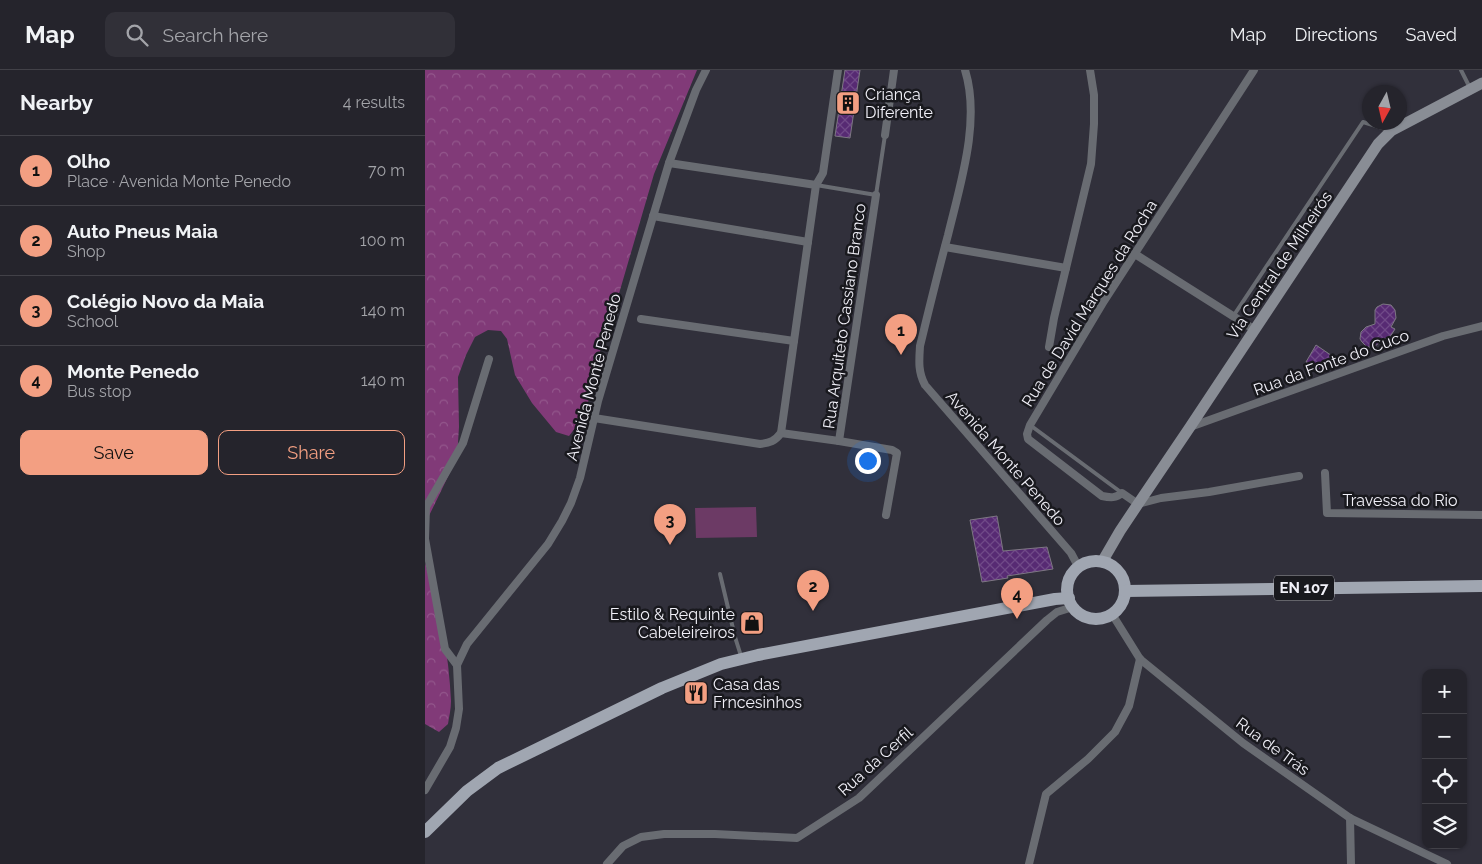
<!DOCTYPE html>
<meta charset="utf-8">
<style>
:root{--surface:#25242c;--page:#313038;--text:#f1f3f6;--muted:#a3a4a9;--line:#424148;--accent:#f39f82}
body{margin:0;font-family:Raleway,sans-serif;background:var(--page);color:var(--text)}
.controls{position:absolute;right:15px;bottom:15px;display:grid;overflow:hidden;border-radius:10px;box-shadow:0 1px 4px #0004}
.controls button{width:45px;height:45px;display:grid;place-items:center;padding:0;border:0;border-bottom:1px solid var(--line);background:var(--surface);color:var(--text);font:25px sans-serif}
.compass{position:absolute;left:937px;top:15px;width:45px;height:45px;border-radius:50%;background:var(--surface);box-shadow:0 1px 4px #0004;rotate:188deg}
.you{position:absolute;left:442px;top:390px;width:18px;height:18px;margin:-12px;border:4px solid #fff;border-radius:50%;background:#1a73e8;box-shadow:0 0 0 8px #1a73e833}
.badge{display:grid;place-items:center;width:32px;height:32px;border-radius:50%;background:var(--accent);color:#111;font-size:16px;font-weight:700}
.pin{position:absolute;translate:-50% -41px;filter:drop-shadow(0 1px 2px #0008)}
.pin::after{content:'';position:absolute;top:26px;width:18px;height:15px;background:inherit;clip-path:polygon(0 0,100% 0,50% 100%)}
.list{margin:0;padding:0;list-style:none}
h2{display:flex;justify-content:space-between;align-items:center;height:65px;margin:0;padding:0 20px;font-size:21px}
h2 small{font-size:16px;font-weight:400;color:var(--muted)}
.list li{display:grid;grid-template-columns:32px 1fr auto;gap:15px;align-items:center;box-sizing:border-box;height:70px;padding:0 20px;border-top:1px solid var(--line)}
.list b{display:block;font-size:19px;white-space:nowrap}
.list p{margin:0;font-size:16px;white-space:nowrap;color:var(--muted)}
.list em{font-size:16px;font-style:normal;color:var(--muted)}
.actions{display:flex;gap:10px;padding:15px 20px}
.actions a{flex:1;padding:11px 0;border:1px solid var(--accent);border-radius:10px;text-align:center;font-size:18px;color:var(--accent)}
.actions .main{background:var(--accent);color:#111}
.icon{flex:none;width:28px;height:28px;fill:none;stroke:currentColor;stroke-width:2;stroke-linecap:round;stroke-linejoin:round}
.map{position:relative;flex:none;width:1057px;height:794px;overflow:hidden}
header{display:flex;align-items:center;gap:30px;box-sizing:border-box;height:70px;padding:0 25px;background:var(--surface);border-bottom:1px solid var(--line)}
header strong{font-size:24px}
nav{display:flex;gap:28px;margin-inline-start:auto;font-size:18px}
.search{width:350px;height:45px;background:var(--page);display:flex;align-items:center;gap:12px;box-sizing:border-box;padding:0 18px;border-radius:10px;color:var(--muted);font-size:19px}
main{display:flex}
aside{flex:1;background:var(--surface)}
.map>svg:first-child{display:block}
.forest{fill:url(#forest-crowns)}
.park{fill:#6c3a65}
.building{fill:url(#building-cross-hatch);stroke:#7d7783}
.lines{fill:none;stroke-linecap:round;stroke-linejoin:round}
.lane{stroke:#696c72;stroke-width:4}
.street{stroke:#696c72;stroke-width:8}
.secondary{stroke:#898d95;stroke-width:11}
.primary{stroke:#a0a6b1;stroke-width:12}
.labels{text-anchor:middle;stroke-width:5;stroke-linejoin:round;paint-order:stroke}
.shield{fill:#19191e;stroke:#b0b0b7;stroke-width:1}
.shield-label{font-size:15px;font-weight:bold;fill:#f1f0f8}
.poi-label{font-size:16px;fill:#f1f0f8;stroke:#19191e;text-anchor:start}
.street-label{font-size:16px;fill:#f1f0f8;stroke:#19191e}
</style>
<header>
<strong>Map</strong>
<div class="search"><svg class="icon" aria-label="search" viewBox="0 0 24 24"><circle cx="10" cy="10" r="6"/><path d="M15 15l6 6"/></svg>Search here</div>
<nav><a>Map</a><a>Directions</a><a>Saved</a></nav>
</header>
<main>
<aside>
<h2>Nearby<small>4 results</small></h2>
<ul class="list">
<li><span class="badge">1</span><div><b>Olho</b><p>Place · Avenida Monte Penedo</p></div><em>70 m</em></li>
<li><span class="badge">2</span><div><b>Auto Pneus Maia</b><p>Shop</p></div><em>100 m</em></li>
<li><span class="badge">3</span><div><b>Colégio Novo da Maia</b><p>School</p></div><em>140 m</em></li>
<li><span class="badge">4</span><div><b>Monte Penedo</b><p>Bus stop</p></div><em>140 m</em></li>
</ul>
<div class="actions"><a class="main">Save</a><a>Share</a></div>
</aside>
<div class="map">
<svg width="1057" height="794" viewBox="0 0 1057 794">
<defs>
<pattern id="forest-crowns" width="20" height="18" patternUnits="userSpaceOnUse" patternTransform="scale(1.25)"><rect width="20" height="18" fill="#813a78"/><path d="M2 6a3 3 0 1 1 6 0M12 15a3 3 0 1 1 6 0" fill="none" stroke="#93578c"/></pattern>
<pattern id="building-cross-hatch" width="8" height="8" patternUnits="userSpaceOnUse" patternTransform="scale(1.25)"><rect width="8" height="8" fill="#572a73"/><path d="M0 0l8 8M0 8l8-8" fill="none" stroke="#704988"/></pattern>
</defs>
<rect width="100%" height="100%" fill="#31303b"/>
<g class="forest">
<polygon points="0,0 272,0 229,104 193,227 182,252 160,345 144,366 131,362 107,333 90,305 82,269 76,261 63,260 50,267 41,285 33,307 34,357 32,388 0,454"/>
<path d="M0,493C15,536 24,585 26,631C26,639 24,647 23,654L14,662L0,654Z"/>
</g>
<polygon class="park" points="331,437 332,467 271,468 270,438"/>
<g class="building">
<polygon points="420,0 435,0 425,68 410,66"/>
<polygon points="958,234 966,235 970,240 971,248 966,257 970,259 963,270 960,268 949,277 942,277 937,272 935,269 936,262 941,257 950,254 950,240 952,237"/>
<polygon points="891,275 919,294 896,302 881,292"/>
<polygon points="572,446 578,481 622,477 628,499 582,506 583,508 557,512 545,450"/>
</g>
<g class="lines">
<g class="lane">
<polyline points="1036,0 1045,18"/>
<polyline points="391,115 451,125 460,65"/>
<polyline points="809,245 938,52 964,60"/>
<polyline points="605,355 697,423"/>
<polyline points="295,504 310,567 316,586"/>
</g>
<g class="street">
<path d="M540,0C556,51 535,115 523,165C513,202 504,239 495,276C494,291 493,302 500,315L646,483L654,498"/>
<path d="M829,0L679,231L605,355L602,364L603,369L677,426C686,428 691,428 697,423L713,434L736,428L784,422L874,406"/>
<polyline points="460,65 469,0"/>
<polyline points="391,115 398,103 413,0"/>
<polyline points="228,146 383,172"/>
<polyline points="520,177 641,198"/>
<polyline points="710,184 830,260"/>
<polyline points="216,249 369,271"/>
<polyline points="624,277 629,248 666,94 669,54 669,25 665,0"/>
<path d="M169,348L335,374C345,373 350,371 356,363L391,115L244,93"/>
<polyline points="765,357 1018,266 1057,256"/>
<polyline points="356,363 414,371 467,380 472,383 461,445"/>
<polyline points="414,371 451,125"/>
<polyline points="900,403 902,443 1057,445"/>
<polyline points="687,544 715,589 818,673 925,748 1022,794"/>
<polyline points="32,595 42,574 123,474 137,451 146,433 155,408 173,331 244,93 271,20 281,0"/>
<polyline points="0,720 25,677 31,658 34,639 32,595 20,579 0,469 1,437 38,373 64,289"/>
<polyline points="925,748 926,794"/>
<polyline points="182,794 198,776 216,767 239,764 290,764 372,768 434,728 622,550 632,542 648,537"/>
<polyline points="604,794 621,724 663,689 690,662 704,636 715,589"/>
</g>
<polyline class="secondary" points="677,492 695,461 713,434 765,357 953,74 966,61 1057,13"/>
<g class="primary">
<circle cx="671" cy="520" r="29"/>
<polyline points="700,521 1057,516"/>
<polyline points="0,762 42,721 73,698 237,618 296,594 333,585 630,529 644,528"/>
</g>
</g>
<defs>
<symbol id="building-square" viewBox="-11 -11 22 22"><rect x="-9" y="-9" width="18" height="18" rx="4" fill="#f39f82" stroke="#19191e"/><path d="M-4-6H4V6H1V3H-1V6H-4ZM-2.5-4.3h1.7v1.8h-1.7ZM.8-4.3h1.7v1.8H.8ZM-2.5-1h1.7V.8h-1.7ZM.8-1h1.7V.8H.8Z" fill="#111"/></symbol>
<symbol id="shop-square" viewBox="-11 -11 22 22"><rect x="-9" y="-9" width="18" height="18" rx="4" fill="#f39f82" stroke="#19191e"/><path d="M-5-2.5h2.3a2.7 3.5 0 0 1 5.4 0H5L5.5 6h-11ZM-1.5-2.5h3a1.5 2.3 0 0 0-3 0Z" fill="#111"/></symbol>
<symbol id="restaurant-square" viewBox="-11 -11 22 22"><rect x="-9" y="-9" width="18" height="18" rx="4" fill="#f39f82" stroke="#19191e"/><path d="M-5-6h1v4h1v-4h1v4h1v-4h1v5L-1.5 .5V6h-2V.5L-5-1ZM5-6V6H3V1.5H1.5Q1.5-4 5-6Z" fill="#111"/></symbol>
</defs>
<g fill-rule="evenodd">
<use href="#building-square" x="409" y="19" width="28" height="28"/>
<use href="#shop-square" x="313" y="539" width="28" height="28"/>
<use href="#restaurant-square" x="257" y="609" width="28" height="28"/>
</g>
<g class="labels">
<rect class="shield" x="849" y="505.5" width="60" height="25" rx="4"/>
<g class="shield-label">
<text x="879" y="523">EN 107</text>
</g>
<g class="poi-label">
<text x="440" y="30">Criança<tspan x="440" dy="18">Diferente</tspan></text>
<text x="310" y="550" text-anchor="end">Estilo &amp; Requinte<tspan x="310" dy="18">Cabeleireiros</tspan></text>
<text x="288" y="620">Casa das<tspan x="288" dy="18">Frncesinhos</tspan></text>
</g>
<g class="street-label">
<text transform="translate(854 195) rotate(-56)" y="6">Via Central de Milheirós</text>
<text transform="translate(664 233) rotate(-58)" y="6">Rua de David Marques da Rocha</text>
<text transform="translate(419 246) rotate(-82)" y="6">Rua Arquiteto Cassiano Branco</text>
<text transform="translate(906 292) rotate(-20)" y="6">Rua da Fonte do Cuco</text>
<text transform="translate(168 307) rotate(-75)" y="6">Avenida Monte Penedo</text>
<text transform="translate(581 388) rotate(49)" y="6">Avenida Monte Penedo</text>
<text x="975" y="436">Travessa do Rio</text>
<text transform="translate(848 676) rotate(36)" y="6">Rua de Trás</text>
<text transform="translate(450 691) rotate(-42)" y="6">Rua da Cerfil</text>
</g>
</g>
</svg>
<div class="controls">
<button>+</button>
<button>−</button>
<button><svg class="icon" aria-label="locate" viewBox="0 0 24 24"><circle cx="12" cy="12" r="6"/><path d="M12 2v4M12 18v4M2 12h4M18 12h4"/></svg></button>
<button><svg class="icon" aria-label="layers" viewBox="0 0 24 24"><path d="M12 4l9 5-9 5-9-5zM3 14l9 5 9-5"/></svg></button>
</div>
<svg class="compass" viewBox="-18 -18 36 36"><path d="M0-13l5 13h-10z" fill="#e53935"/><path d="M0 13l5-13h-10z" fill="#a3a4a9"/></svg>
<div class="you"></div>
<div class="pin badge" style="left:476px;top:285px">1</div>
<div class="pin badge" style="left:388px;top:541px">2</div>
<div class="pin badge" style="left:245px;top:475px">3</div>
<div class="pin badge" style="left:592px;top:549px">4</div>
</div>
</main>
